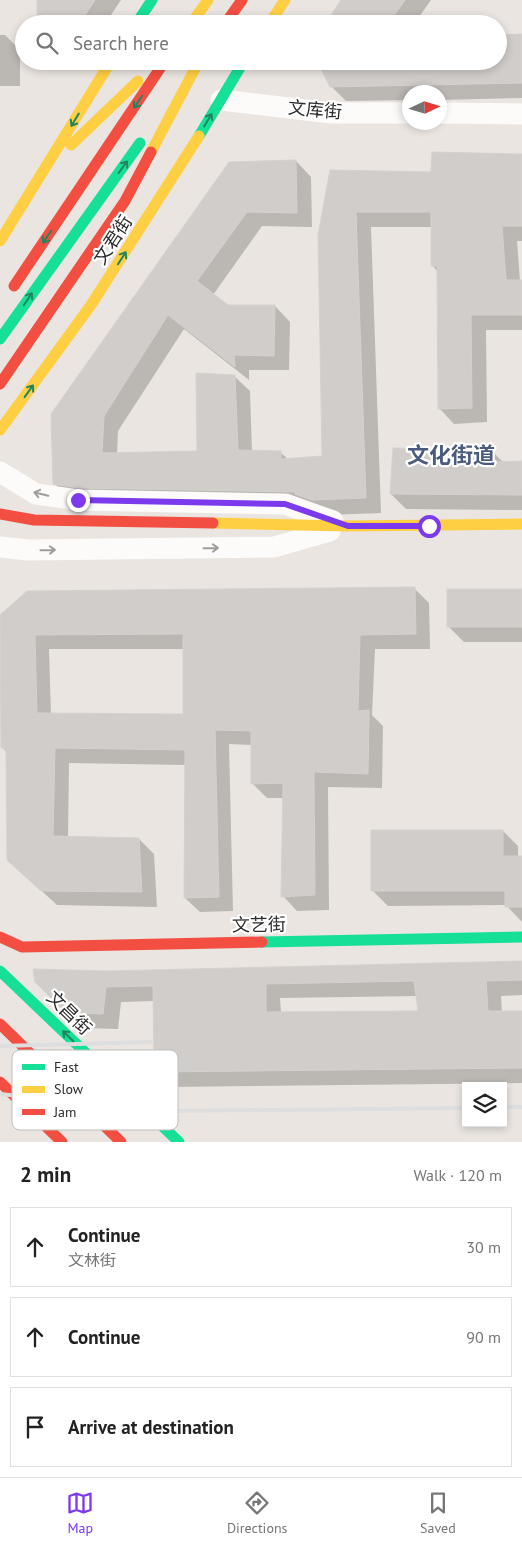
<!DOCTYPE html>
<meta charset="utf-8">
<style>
:root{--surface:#fff;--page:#f2f2f2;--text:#222;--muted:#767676;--line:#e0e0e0;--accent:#7c3aed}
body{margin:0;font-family:"PT Sans","Noto Sans SC",sans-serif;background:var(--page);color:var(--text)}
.controls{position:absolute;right:15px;bottom:15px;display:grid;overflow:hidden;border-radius:0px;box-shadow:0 2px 8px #0003}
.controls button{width:45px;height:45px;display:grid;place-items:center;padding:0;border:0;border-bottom:1px solid var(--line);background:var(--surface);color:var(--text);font:25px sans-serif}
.compass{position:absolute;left:402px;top:85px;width:45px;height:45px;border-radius:50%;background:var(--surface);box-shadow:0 2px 8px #0003;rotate:86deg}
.stop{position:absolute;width:15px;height:15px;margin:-11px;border:4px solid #7c3aed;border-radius:50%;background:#fff}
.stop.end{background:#7c3aed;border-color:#fff;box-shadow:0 1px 5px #0008}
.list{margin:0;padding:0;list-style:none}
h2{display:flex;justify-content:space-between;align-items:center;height:65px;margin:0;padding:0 20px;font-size:21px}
h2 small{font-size:16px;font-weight:400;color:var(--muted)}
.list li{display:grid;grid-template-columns:32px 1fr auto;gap:15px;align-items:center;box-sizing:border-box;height:80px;margin:0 10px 10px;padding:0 10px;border:1px solid var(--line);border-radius:0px}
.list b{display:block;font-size:19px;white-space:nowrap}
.list p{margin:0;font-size:16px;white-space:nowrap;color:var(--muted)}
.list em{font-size:16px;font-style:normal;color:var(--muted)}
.icon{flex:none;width:28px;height:28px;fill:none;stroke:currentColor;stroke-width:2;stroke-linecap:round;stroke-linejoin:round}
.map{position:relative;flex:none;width:522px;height:1142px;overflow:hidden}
.search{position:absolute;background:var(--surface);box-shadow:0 2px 8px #0003;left:15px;right:15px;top:15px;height:55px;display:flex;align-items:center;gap:12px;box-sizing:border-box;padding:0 18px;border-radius:28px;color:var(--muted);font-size:19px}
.sheet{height:335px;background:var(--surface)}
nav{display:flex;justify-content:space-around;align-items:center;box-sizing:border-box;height:70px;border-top:1px solid var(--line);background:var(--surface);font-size:14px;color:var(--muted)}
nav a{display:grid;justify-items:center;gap:2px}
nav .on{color:var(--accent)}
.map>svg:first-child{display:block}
.shadow{fill:#0003;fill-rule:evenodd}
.building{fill:#d1cdca;stroke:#d5d1cd;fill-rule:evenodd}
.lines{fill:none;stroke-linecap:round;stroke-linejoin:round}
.street{stroke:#fcfbfa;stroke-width:21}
.fast{stroke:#16e098;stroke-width:11}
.slow{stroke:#ffcf43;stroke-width:11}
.jam{stroke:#f24e42;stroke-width:11}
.rail{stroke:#dededf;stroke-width:4}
.oneway{stroke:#208662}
.oneway2{stroke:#9e9d9d}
.route{stroke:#7c3aed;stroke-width:6}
.labels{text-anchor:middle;stroke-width:4.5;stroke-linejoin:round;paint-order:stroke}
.street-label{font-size:18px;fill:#2b2b2b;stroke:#fff}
.district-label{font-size:22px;font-weight:bold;fill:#4a5b7e;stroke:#fff}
.key{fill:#fff;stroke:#bfbfbf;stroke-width:1}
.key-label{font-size:14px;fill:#2b2b2b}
</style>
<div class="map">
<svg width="522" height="1142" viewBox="0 0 522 1142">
<rect width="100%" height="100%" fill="#eae5e0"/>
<g class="shadow">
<polygon points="39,0 121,0 105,24 39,24"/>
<polygon points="343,0 431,0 414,24 326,24"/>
<polygon points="0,35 5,35 20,50 20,86 0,86"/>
<polygon points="522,35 522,98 440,100 440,92 410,92 410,100 346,101 331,86 498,61"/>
<polygon points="52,61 78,61 54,63"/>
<polygon points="522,156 522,241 517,241 520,281 522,281 522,330 486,330 487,422 454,424 439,408 438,272 432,265 432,227 371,227 381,513 328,515 70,499 54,483 230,163 296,161 311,177 312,227 262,226 213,295 228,306 275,306 290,322 289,370 249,370 249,380 184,329 118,431 117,454 198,452 234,376 250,391 252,452 280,452 289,460 323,458 331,171 433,173"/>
<polygon points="492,451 504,463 522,462 522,510 406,509 391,494"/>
<path d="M414,588L429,603L430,649H375L372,715L383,726L382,788L328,787L329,910L297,911L283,896L284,798H267L252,783V745L229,744L233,911L200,912L185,898L186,765L69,763L68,838L139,839L154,854L157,907L57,905L8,860L7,752L2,747L1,616ZM49,649H184L185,716L51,715Z"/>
<polygon points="522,590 522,642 464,642 448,626"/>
<polygon points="503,831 518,846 518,857 522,857 522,922 506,905 388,906 373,891"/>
<path d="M522,964V995L501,996L502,1013L522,1012V1083L170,1087L155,1071L154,1001L121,1002L118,1029L83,1028L52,998L107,972ZM418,996L420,1013H281L280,998Z"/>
</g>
<g class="building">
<polygon points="37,0 95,0 79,24 37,24"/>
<polygon points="341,0 405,0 388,24 325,24"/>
<polygon points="522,34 522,83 330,87 317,61 498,61 498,35"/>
<polygon points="432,152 522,154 522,226 502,226 506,280 522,280 522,315 471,315 472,408 438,409 437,266 431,266 431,212 356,212 366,498 312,500 295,494 295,492 79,488 53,484 51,414 229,162 296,160 297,213 247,212 197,281 228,305 275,305 274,356 234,355 235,367 168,315 104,416 102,453 197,451 196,373 235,375 238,450 281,451 281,459 322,456 318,235 330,170 431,172"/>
<polygon points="393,448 493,450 492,462 522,461 522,495 390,494"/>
<path d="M415,587L416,634L360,635L358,711L369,710L368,774L314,772L315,895L281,897L283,783L251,784V731L215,730L219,897L184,898L185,750L55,748L53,836L139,838L142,892L41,891L7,860L6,748H1L0,615L27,591ZM183,634V714L37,713L35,635Z"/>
<rect x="447" y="589" width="75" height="38"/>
<polygon points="371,830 503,830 503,856 522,856 522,907 505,907 505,891 371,891"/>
<path d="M522,961V980L486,981L488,1011H522V1068L154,1072L153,986L106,987L103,1014L66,1013L35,982L33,969L107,971ZM414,981L418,1011L266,1012V984Z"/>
</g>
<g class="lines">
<g class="street">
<polyline points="221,100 331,113 410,113"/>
<polyline points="440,113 522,114"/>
<polyline points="0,472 36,494 78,500 285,504 333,521"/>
<polyline points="0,547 28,550 274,547 330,531"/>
</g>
<g class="fast">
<polyline points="136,24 152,0"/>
<polyline points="199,136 244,61"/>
<polyline points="0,339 140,143"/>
<polyline points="262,942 522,937"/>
<polyline points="0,971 179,1142"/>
</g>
<g class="slow">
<polyline points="191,24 208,0"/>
<polyline points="269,24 285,0"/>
<polyline points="71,145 138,81"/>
<polyline points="151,152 199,61"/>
<polyline points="0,241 111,61"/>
<polyline points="0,430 91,305 199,136"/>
<polyline points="213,523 347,526 522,524"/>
</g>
<g class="jam">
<polyline points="225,24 242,0"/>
<polyline points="14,286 165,61"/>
<polyline points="0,384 125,201 151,152"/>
<polyline points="0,514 34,520 213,523"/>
<polyline points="0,937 22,947 262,942"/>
<polyline points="0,1024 121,1142"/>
<polyline points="0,1082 62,1142"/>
</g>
<g class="rail">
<polyline points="0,1046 152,1042"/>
<polyline points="0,1094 167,1111 466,1108"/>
<polyline points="503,1107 522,1107"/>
</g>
</g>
<defs><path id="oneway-shaft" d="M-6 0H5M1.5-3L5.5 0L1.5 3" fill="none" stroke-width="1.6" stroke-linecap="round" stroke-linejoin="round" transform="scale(1.25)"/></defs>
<g class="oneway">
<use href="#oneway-shaft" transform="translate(138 102) rotate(124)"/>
<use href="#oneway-shaft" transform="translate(75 120) rotate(121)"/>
<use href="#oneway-shaft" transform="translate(208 120) rotate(-59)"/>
<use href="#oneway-shaft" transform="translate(123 167) rotate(-54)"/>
<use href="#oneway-shaft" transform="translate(47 237) rotate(124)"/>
<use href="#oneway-shaft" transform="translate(122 258) rotate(-57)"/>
<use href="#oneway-shaft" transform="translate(28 299) rotate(-56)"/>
<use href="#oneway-shaft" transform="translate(29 391) rotate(-54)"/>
<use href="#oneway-shaft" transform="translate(68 1036) rotate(-136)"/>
</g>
<g class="oneway2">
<use href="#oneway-shaft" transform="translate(41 494) rotate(-166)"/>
<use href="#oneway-shaft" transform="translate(211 548) rotate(-1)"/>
<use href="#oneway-shaft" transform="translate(48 550) rotate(-1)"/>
</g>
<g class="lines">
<polyline class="route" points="78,500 285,504 348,526 429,526"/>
</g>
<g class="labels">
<g class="street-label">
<text transform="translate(315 110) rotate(5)" y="6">文库街</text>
<text transform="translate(113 240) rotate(-57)" y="6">文君街</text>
<text transform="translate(259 925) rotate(-1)" y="6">文艺街</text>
<text transform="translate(69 1013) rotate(44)" y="6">文昌街</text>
</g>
<g class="district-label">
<text x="451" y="463">文化街道</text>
</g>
</g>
<rect x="12" y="1050" width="166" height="80" rx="8" class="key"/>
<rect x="22" y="1064" width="23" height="6" fill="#16e098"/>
<rect x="22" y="1086" width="23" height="7" fill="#ffcf43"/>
<rect x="22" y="1109" width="23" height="6" fill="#f24e42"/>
<g class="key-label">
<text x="54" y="1072">Fast</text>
<text x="54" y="1094">Slow</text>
<text x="54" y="1117">Jam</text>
</g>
</svg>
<div class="controls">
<button><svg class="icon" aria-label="layers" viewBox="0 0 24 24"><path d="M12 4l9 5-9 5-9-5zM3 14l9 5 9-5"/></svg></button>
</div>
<svg class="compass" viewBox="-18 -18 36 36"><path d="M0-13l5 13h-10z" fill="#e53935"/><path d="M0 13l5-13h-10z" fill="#767676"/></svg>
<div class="stop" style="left:429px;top:526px"></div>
<div class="stop end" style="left:78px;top:500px"></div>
<div class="search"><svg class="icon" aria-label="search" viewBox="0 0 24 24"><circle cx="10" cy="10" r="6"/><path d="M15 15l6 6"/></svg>Search here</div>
</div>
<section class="sheet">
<h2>2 min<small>Walk · 120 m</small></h2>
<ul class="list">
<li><svg class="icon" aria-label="ahead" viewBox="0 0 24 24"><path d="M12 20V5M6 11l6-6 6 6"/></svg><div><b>Continue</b><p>文林街</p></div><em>30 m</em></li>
<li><svg class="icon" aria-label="ahead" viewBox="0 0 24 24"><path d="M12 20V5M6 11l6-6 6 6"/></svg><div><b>Continue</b></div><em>90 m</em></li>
<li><svg class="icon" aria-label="arrive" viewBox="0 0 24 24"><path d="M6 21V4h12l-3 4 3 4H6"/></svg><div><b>Arrive at destination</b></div></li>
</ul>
</section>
<nav>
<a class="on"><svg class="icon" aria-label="map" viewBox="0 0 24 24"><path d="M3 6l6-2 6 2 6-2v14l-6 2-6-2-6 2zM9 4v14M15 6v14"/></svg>Map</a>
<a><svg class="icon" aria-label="directions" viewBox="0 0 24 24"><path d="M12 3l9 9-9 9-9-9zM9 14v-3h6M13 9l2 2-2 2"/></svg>Directions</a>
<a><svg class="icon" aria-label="saved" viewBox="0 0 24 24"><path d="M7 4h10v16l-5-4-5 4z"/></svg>Saved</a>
</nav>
